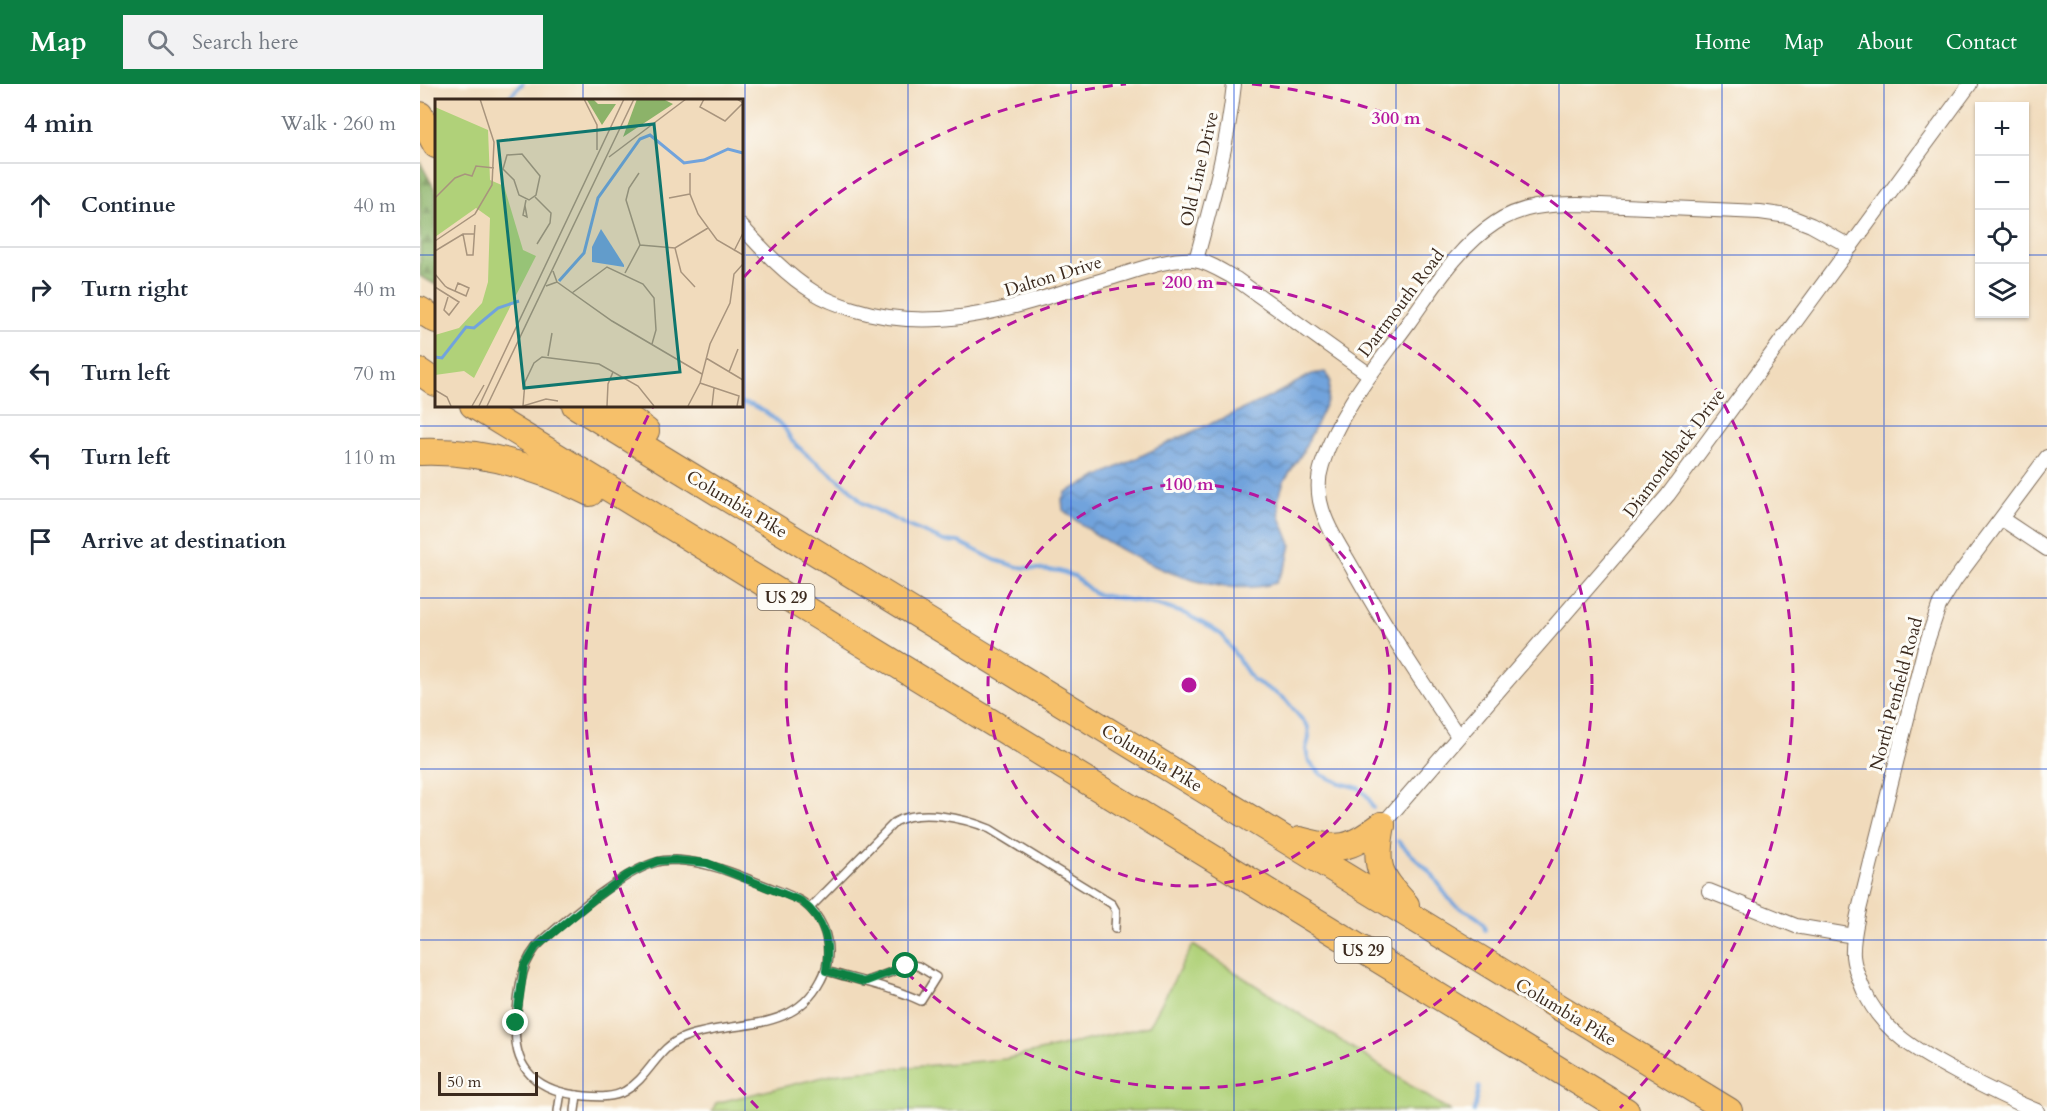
<!DOCTYPE html>
<meta charset="utf-8">
<style>
:root{--surface:#fff;--page:#f2f2f3;--text:#1f2937;--muted:#747a83;--line:#e0e1e3;--accent:#0b8043}
body{margin:0;font-family:Cardo,serif;background:var(--page);color:var(--text)}
.controls{position:absolute;right:18px;top:18px;display:grid;overflow:hidden;border-radius:0px;box-shadow:0 2px 4px #0004}
.controls button{width:54px;height:54px;display:grid;place-items:center;padding:0;border:0;border-bottom:2px solid var(--line);background:var(--surface);color:var(--text);font:30px sans-serif}
.scale{position:absolute;left:18px;bottom:15px;width:100px;box-sizing:border-box;padding-left:6px;border:3px solid #3b2a1e;border-top:0;font-size:16px;line-height:21px;white-space:nowrap;color:#3b2a1e;-webkit-text-stroke:4px #fdfcf7;paint-order:stroke}
.stop{position:absolute;width:18px;height:18px;margin:-14px;border:4px solid #0b8043;border-radius:50%;background:#fff}
.stop.end{background:#0b8043;border-color:#fff;box-shadow:0 2px 6px #0008}
.list{margin:0;padding:0;list-style:none}
h2{display:flex;justify-content:space-between;align-items:center;height:78px;margin:0;padding:0 24px;font-size:26px}
h2 small{font-size:20px;font-weight:400;color:var(--muted)}
.list li{display:grid;grid-template-columns:39px 1fr auto;gap:18px;align-items:center;box-sizing:border-box;height:84px;padding:0 24px;border-top:2px solid var(--line)}
.list b{display:block;font-size:22px;white-space:nowrap}
.list em{font-size:20px;font-style:normal;color:var(--muted)}
.icon{flex:none;width:33px;height:33px;fill:none;stroke:currentColor;stroke-width:2;stroke-linecap:round;stroke-linejoin:round}
.map{position:relative;flex:none;width:1627px;height:1027px;overflow:hidden}
header{display:flex;align-items:center;gap:36px;box-sizing:border-box;height:84px;padding:0 30px;background:var(--accent);color:#fff}
header strong{font-size:28px}
nav{display:flex;gap:33px;margin-inline-start:auto;font-size:21px}
.search{width:420px;height:54px;background:var(--page);display:flex;align-items:center;gap:15px;box-sizing:border-box;padding:0 21px;border-radius:0px;color:var(--muted);font-size:22px}
main{display:flex}
aside{flex:1;background:var(--surface)}
.map>svg:first-child{display:block}
.green{fill:#b0d179;stroke:#767e4c;stroke-width:1.5}
.forest{fill:url(#forest-firs);stroke:#646e44;stroke-width:1.5}
.water{fill:url(#water-waves);stroke:#56667d;stroke-width:1.5}
.lines{fill:none;stroke-linecap:round;stroke-linejoin:round}
.stream{stroke:#71a3dc;stroke-width:4}
.service-casing{stroke:#7b6855;stroke-width:10}
.minor-casing{stroke:#7b6855;stroke-width:16}
.motorway-casing{stroke:#7b6855;stroke-width:28}
.service{stroke:#fff;stroke-width:7}
.minor{stroke:#fff;stroke-width:14}
.motorway{stroke:#f6c06b;stroke-width:26}
.route{stroke:#0b8043;stroke-width:8}
.grid{fill:none;stroke:#1d4ed8;stroke-width:1.5;stroke-opacity:0.55}
.ring{fill:none;stroke:#b5179e;stroke-width:3;stroke-dasharray:10 8}
.labels{text-anchor:middle;stroke-width:6;stroke-linejoin:round;paint-order:stroke}
.shield{fill:#fdfcf7;stroke:#75695f;stroke-width:1.5}
.shield-label{font-size:16px;font-weight:bold;fill:#3b2a1e}
.street-label{font-size:18px;fill:#3b2a1e;stroke:#fdfcf7}
.inset-river{fill:none;stroke:#71a3dc;stroke-width:3}
.inset-road{fill:none;stroke:#a8947d;stroke-width:1.5}
.view{fill:#0f766e;fill-opacity:0.15;stroke:#0f766e;stroke-width:3}
.inset-edge{fill:none;stroke:#3b2a1e;stroke-width:3}
.centre{fill:#b5179e;stroke:#fdfcf7;stroke-width:3}
.ring-label{font-size:18px;text-anchor:middle;font-weight:bold;fill:#b5179e;stroke:#fdfcf7;stroke-width:6;stroke-linejoin:round;paint-order:stroke}
</style>
<header>
<strong>Map</strong>
<div class="search"><svg class="icon" aria-label="search" viewBox="0 0 24 24"><circle cx="10" cy="10" r="6"/><path d="M15 15l6 6"/></svg>Search here</div>
<nav><a>Home</a><a>Map</a><a>About</a><a>Contact</a></nav>
</header>
<main>
<aside>
<h2>4 min<small>Walk · 260 m</small></h2>
<ul class="list">
<li><svg class="icon" aria-label="ahead" viewBox="0 0 24 24"><path d="M12 20V5M6 11l6-6 6 6"/></svg><div><b>Continue</b></div><em>40 m</em></li>
<li><svg class="icon" aria-label="right" viewBox="0 0 24 24"><path d="M7 20v-9h11M14 6l5 5-5 5"/></svg><div><b>Turn right</b></div><em>40 m</em></li>
<li><svg class="icon" aria-label="left" viewBox="0 0 24 24"><path d="M17 20v-9H6M10 6l-5 5 5 5"/></svg><div><b>Turn left</b></div><em>70 m</em></li>
<li><svg class="icon" aria-label="left" viewBox="0 0 24 24"><path d="M17 20v-9H6M10 6l-5 5 5 5"/></svg><div><b>Turn left</b></div><em>110 m</em></li>
<li><svg class="icon" aria-label="arrive" viewBox="0 0 24 24"><path d="M6 21V4h12l-3 4 3 4H6"/></svg><div><b>Arrive at destination</b></div></li>
</ul>
</aside>
<div class="map">
<svg width="1627" height="1027" viewBox="0 0 1627 1027">
<defs>
<pattern id="forest-firs" width="22" height="20" patternUnits="userSpaceOnUse" patternTransform="scale(1.5)"><rect width="22" height="20" fill="#8cb369"/><path d="M5 1l3.5 6h-7zM16 11l3.5 6h-7z" fill="#749256"/></pattern>
<pattern id="water-waves" width="16" height="10" patternUnits="userSpaceOnUse" patternTransform="scale(1.5)"><rect width="16" height="10" fill="#71a3dc"/><path d="M0 5q4-4 8 0t8 0" fill="none" stroke="#5e85b2"/></pattern>
</defs>
<rect width="100%" height="100%" fill="#fdfcf7"/>
<filter id="ink" filterUnits="userSpaceOnUse"><feTurbulence type="fractalNoise" baseFrequency=".0167" numOctaves="2"/><feDisplacementMap in="SourceGraphic" scale="12" xChannelSelector="R" yChannelSelector="G"/><feConvolveMatrix kernelMatrix="1 2 1 2 8 2 1 2 1" color-interpolation-filters="sRGB"/></filter>
<filter id="wash" filterUnits="userSpaceOnUse"><feTurbulence type="fractalNoise" baseFrequency=".008" numOctaves="4" result="noise"/><feDisplacementMap in="SourceGraphic" scale="24" xChannelSelector="R" yChannelSelector="G"/><feGaussianBlur stdDeviation="1.35" result="paint"/><feColorMatrix in="noise" values="0 0 0 0 0 0 0 0 0 0 0 0 0 0 0 0 0 1.4 0 .05"/><feComposite in="paint" operator="in"/></filter>
<g filter="url(#wash)">
<rect width="100%" height="100%" fill="#f1dbbc"/>
<polygon class="green" points="773,861 1030,1027 292,1027 296,1019 420,989 585,975 729,942"/>
<polygon class="forest" points="0,78 16,108 16,201 0,192"/>
<path class="water" d="M905,288L910,296L908,315L883,368L864,397L858,416L860,433L871,460L867,479L856,499C790,519 692,468 643,426L642,415L646,408L752,357L846,315L892,290Z"/>
<g class="lines">
<g class="stream">
<polyline points="86,16 102,0"/>
<polyline points="321,319 332,321 347,329 364,343 372,357 387,371 427,402 443,419 486,441 524,457 539,458 575,476 598,483 639,487 654,492 675,510 738,521 766,530 790,543 802,551 832,595 865,615 888,643 889,654 886,665 889,678 902,691 920,699 939,704 948,713 953,724"/>
<path d="M978,757C988,768 998,776 1008,786C1018,796 1024,811 1034,820C1044,828 1063,831 1065,846"/>
<polyline points="1054,1027 1059,1003"/>
</g>
</g>
</g>
<g filter="url(#ink)">
<g class="lines">
<defs>
<g id="service">
<path d="M255,776C289,778 316,790 346,802C359,807 373,811 384,819C392,825 399,834 403,843C410,860 410,880 401,896C372,951 316,935 265,953C238,962 229,994 205,1007C194,1014 178,1013 165,1012C119,1008 91,987 96,937C99,909 99,878 122,857C148,834 205,786 237,778C243,776 250,776 255,776Z"/>
<path d="M390,824L475,738C500,724 544,734 570,745L692,820L696,827L695,845"/>
<path d="M406,887C437,896 471,903 501,917L516,893L498,882L491,881L444,898"/>
<polyline points="138,1027 141,1008"/>
<polyline points="155,1027 157,1011"/>
</g>
<g id="minor">
<path d="M321,142C344,167 366,191 395,209C406,216 420,221 433,225C522,253 604,219 690,194C716,187 747,174 774,176C789,178 803,188 816,195L950,291"/>
<path d="M776,176C792,118 808,60 814,0"/>
<polyline points="1582,435 1627,465"/>
<path d="M1038,652C1002,598 966,544 934,487C922,465 905,442 900,417C898,406 898,393 902,381C918,328 957,282 989,238C1014,203 1038,163 1075,139C1100,122 1129,120 1158,120L1340,128L1368,132L1391,141L1431,163"/>
<polyline points="962,741 1248,411 1550,0"/>
<polyline points="1289,807 1376,842 1434,852"/>
<path d="M1617,1027C1590,1016 1564,1003 1538,989C1499,968 1463,949 1444,907C1439,895 1434,884 1433,872C1432,856 1436,841 1439,826L1504,567L1519,522L1535,496L1627,373"/>
</g>
<g id="motorway">
<polyline points="0,31 16,61"/>
<polyline points="0,226 16,236"/>
<polyline points="0,288 16,299"/>
<polyline points="53,321 1206,1027"/>
<polyline points="155,321 1309,1027"/>
<polyline points="191,321 226,347"/>
<path d="M0,368C60,366 117,382 170,409"/>
<path d="M962,741C954,783 958,790 986,821"/>
<path d="M880,756C922,767 927,766 962,741"/>
</g>
</defs>
<use href="#service" class="service-casing"/>
<use href="#minor" class="minor-casing"/>
<use href="#motorway" class="motorway-casing"/>
<use href="#service" class="service"/>
<use href="#minor" class="minor"/>
<use href="#motorway" class="motorway"/>
</g>
</g>
<g class="lines" filter="url(#ink)">
<path class="route" d="M96,939L104,883L116,863L178,812L207,791L223,783L238,777L255,776L287,779L381,817C406,837 410,857 406,887L444,898L486,882"/>
</g>
<path class="grid" d="M163,0V16M325,0V1027M488,0V1027M651,0V1027M814,0V1027M976,0V1027M1139,0V1027M1302,0V1027M1464,0V1027M0,171H16M321,171H1560M1604,171H1627M163,321V1027M0,342H1627M0,514H1627M0,685H1627M0,856H1627"/>
<g class="ring">
<circle cx="769" cy="601" r="201"/>
<circle cx="769" cy="601" r="403"/>
<path d="M338 1024A604 604 0 0 1 233 322M324 193A604 604 0 0 1 706 0M832 0A604 604 0 0 1 1200 1024"/>
</g>
<g class="labels">
<g class="shield">
<rect x="337.5" y="500" width="57" height="26" rx="4.5"/>
<rect x="914.5" y="853" width="57" height="26" rx="4.5"/>
</g>
<g class="shield-label">
<text x="366" y="519">US 29</text>
<text x="943" y="872">US 29</text>
</g>
<g class="street-label">
<text transform="translate(779 85) rotate(-77)" y="6">Old Line Drive</text>
<text transform="translate(633 192) rotate(-17)" y="6">Dalton Drive</text>
<text transform="translate(981 219) rotate(-53)" y="6">Dartmouth Road</text>
<text transform="translate(1254 369) rotate(-53)" y="6">Diamondback Drive</text>
<text transform="translate(317 420) rotate(31)" y="6">Columbia Pike</text>
<text transform="translate(1476 610) rotate(-75)" y="6">North Penfield Road</text>
<text transform="translate(732 674) rotate(31)" y="6">Columbia Pike</text>
<text transform="translate(1146 928) rotate(31)" y="6">Columbia Pike</text>
</g>
</g>
<g transform="translate(15 15)">
<rect width="308" height="308" fill="#f1dbbc"/>
<path d="M0,8L53,31L55,81L69,87L88,151L101,157L39,279L29,272L0,276V236L24,229L47,204L53,183L55,119L41,109L0,138Z" fill="#b0d179"/>
<path d="M158,0L163,5H181L167,26L152,1ZM202,0H228L238,5L188,38Z" fill="#8cb369"/>
<path d="M166,130L189,166V168L157,163V148Z" fill="#71a3dc"/>
<path class="inset-river" d="M124,182L149,154L163,99L205,40L215,36L249,64L269,61L293,50L308,54M0,258L7,259L31,228L39,229L63,209L84,202"/>
<path class="inset-road" d="M149,0L162,26V51M269,0L265,8L290,22L308,4L302,0M87,55L105,77L101,96L94,101L84,96L79,81L68,70L72,56ZM174,58L251,0M255,74V95L263,115L282,141L308,156M100,98L116,114L115,124L102,145M0,99L20,79L30,75L37,77L41,67L59,69M234,99L255,95M90,107L92,118L88,116L91,101M28,135L32,156H38L40,126M0,142L40,115L57,86L59,43L45,0M205,146L240,149L273,129M240,149L246,173L260,188M0,152L28,135H39M299,152L308,134M190,174L205,146L191,101L194,89L204,74M0,175L10,187L13,189L31,197L34,189L23,184L20,192M122,183L177,222L267,275M111,187L122,183L118,172M0,188L24,203L14,216L9,211L13,198M137,194L172,168L208,185L219,199L221,231L217,245M113,257L117,234M271,259L308,281M294,273L303,250M265,284L304,297L302,307M0,291L12,298L16,307M123,302L111,300L88,307L90,283L99,264L107,258L164,265L203,287L219,307M37,307L49,286M44,307L189,0M52,307L199,0M172,307L173,285L178,273M253,307L265,284L275,245L295,204L299,175L308,165M277,307L279,289"/>
<path class="view" d="M219,25L245,273L89,289L63,42Z"/>
<rect width="308" height="308" class="inset-edge"/>
</g>
<circle cx="769" cy="601" r="9" class="centre"/>
<g class="ring-label">
<text x="976" y="40">300 m</text>
<text x="769" y="204">200 m</text>
<text x="769" y="406">100 m</text>
</g>
</svg>
<div class="controls">
<button>+</button>
<button>−</button>
<button><svg class="icon" aria-label="locate" viewBox="0 0 24 24"><circle cx="12" cy="12" r="6"/><path d="M12 2v4M12 18v4M2 12h4M18 12h4"/></svg></button>
<button><svg class="icon" aria-label="layers" viewBox="0 0 24 24"><path d="M12 4l9 5-9 5-9-5zM3 14l9 5 9-5"/></svg></button>
</div>
<div class="scale">50 m</div>
<div class="stop" style="left:486px;top:882px"></div>
<div class="stop end" style="left:96px;top:939px"></div>
</div>
</main>
